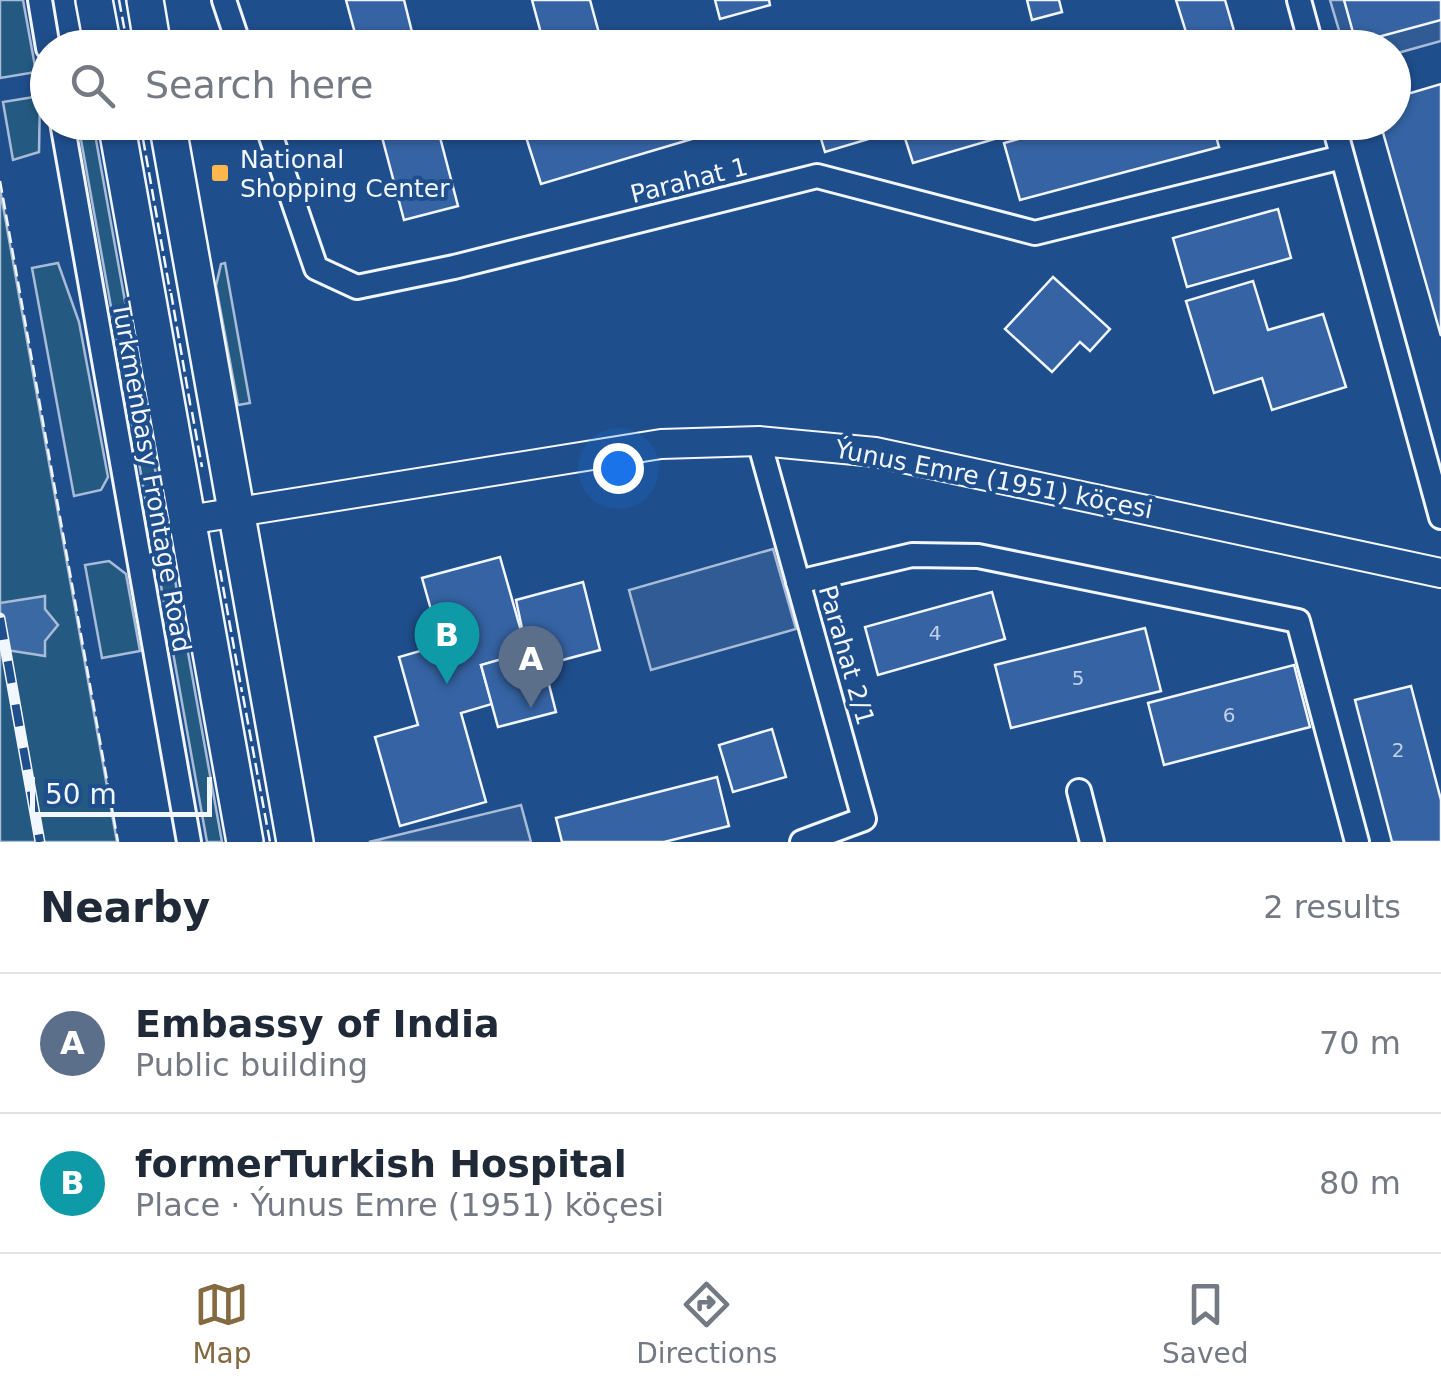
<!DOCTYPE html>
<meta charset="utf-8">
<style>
:root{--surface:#fff;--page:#f6f6f7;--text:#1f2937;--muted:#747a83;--line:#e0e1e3;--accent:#846941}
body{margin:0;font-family:"DejaVu Sans",sans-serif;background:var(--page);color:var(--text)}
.scale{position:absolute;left:30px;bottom:25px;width:182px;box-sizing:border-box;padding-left:10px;border:5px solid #f2f6ff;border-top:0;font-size:28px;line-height:35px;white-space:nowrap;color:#f2f6ff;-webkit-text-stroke:8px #1f4e8c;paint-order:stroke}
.you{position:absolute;left:618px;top:468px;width:35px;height:35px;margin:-25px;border:8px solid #fff;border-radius:50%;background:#1a73e8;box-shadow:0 0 0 15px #1a73e833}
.badge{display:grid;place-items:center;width:65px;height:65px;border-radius:50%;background:var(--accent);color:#fff;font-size:32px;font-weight:700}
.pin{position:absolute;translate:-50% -82px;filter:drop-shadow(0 2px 5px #0008)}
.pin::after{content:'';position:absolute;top:52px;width:35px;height:30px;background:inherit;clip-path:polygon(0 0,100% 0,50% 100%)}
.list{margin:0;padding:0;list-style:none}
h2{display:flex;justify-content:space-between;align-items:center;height:130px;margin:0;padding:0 40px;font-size:42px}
h2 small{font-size:32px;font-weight:400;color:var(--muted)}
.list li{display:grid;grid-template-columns:65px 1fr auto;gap:30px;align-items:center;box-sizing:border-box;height:140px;padding:0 40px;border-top:2px solid var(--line)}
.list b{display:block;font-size:38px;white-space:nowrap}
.list p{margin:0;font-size:32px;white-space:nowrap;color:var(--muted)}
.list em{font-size:32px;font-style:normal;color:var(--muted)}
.icon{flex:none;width:55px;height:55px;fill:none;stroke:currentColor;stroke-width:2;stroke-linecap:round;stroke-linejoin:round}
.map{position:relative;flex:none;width:1441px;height:842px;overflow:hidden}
.search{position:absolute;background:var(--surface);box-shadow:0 2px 8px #0004;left:30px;right:30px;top:30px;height:110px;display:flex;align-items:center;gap:25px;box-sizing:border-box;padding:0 35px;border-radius:55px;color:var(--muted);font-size:38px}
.sheet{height:410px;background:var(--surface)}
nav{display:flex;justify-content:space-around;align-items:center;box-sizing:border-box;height:140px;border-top:2px solid var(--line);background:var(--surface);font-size:28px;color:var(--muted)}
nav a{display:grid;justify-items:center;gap:5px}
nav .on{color:var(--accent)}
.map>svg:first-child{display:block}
.green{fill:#245a82;stroke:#a8bbd7;stroke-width:2.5}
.parking{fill:#305b95;stroke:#a8bbd7;stroke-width:2.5}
.water{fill:#3b69a3;stroke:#a8bbd7;stroke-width:2.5}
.building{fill:#3563a3;stroke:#f2f6ff;stroke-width:2.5}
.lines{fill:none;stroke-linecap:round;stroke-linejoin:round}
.minor-casing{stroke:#f2f6ff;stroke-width:28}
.tertiary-casing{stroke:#f2f6ff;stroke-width:32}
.primary-casing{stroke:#f2f6ff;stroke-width:40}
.minor{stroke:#1f4e8c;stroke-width:22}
.tertiary{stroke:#1f4e8c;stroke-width:28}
.primary{stroke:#1f4e8c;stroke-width:35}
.rail-casing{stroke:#f2f6ff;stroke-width:11}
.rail{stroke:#1f4e8c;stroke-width:8;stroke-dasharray:22;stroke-linecap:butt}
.fence{stroke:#f2f6ff;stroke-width:2.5;stroke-dasharray:12 5;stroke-linecap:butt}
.poi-dot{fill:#ffb74d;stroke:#1f4e8c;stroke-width:4}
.labels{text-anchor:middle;stroke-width:8;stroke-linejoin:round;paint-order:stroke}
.number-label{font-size:20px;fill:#c3d1e8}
.poi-label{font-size:25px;fill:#f2f6ff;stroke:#1f4e8c;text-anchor:start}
.street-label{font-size:25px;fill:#f2f6ff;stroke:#1f4e8c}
</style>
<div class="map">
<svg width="1441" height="842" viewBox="0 0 1441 842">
<rect width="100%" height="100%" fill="#1f4e8c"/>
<g class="green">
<polygon points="0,0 23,0 36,72 0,78"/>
<polygon points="40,96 39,152 13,160 3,102"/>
<polygon points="78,123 93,123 222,842 207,842"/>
<polygon points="0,189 117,842 0,842"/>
<polygon points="58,263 79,322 108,477 101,490 74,496 32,268"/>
<polygon points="225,263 250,403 238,405 216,286 221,264"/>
<polygon points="109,561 126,574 140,651 102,658 85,565"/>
</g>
<g class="parking">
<polygon points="1330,0 1441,0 1441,41 1394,54 1394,48 1344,47"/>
<polygon points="773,549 796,629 651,670 629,590"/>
<polygon points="521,805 531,842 369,842"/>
</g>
<polygon class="water" points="45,596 45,609 58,625 45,641 45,656 0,649 0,603"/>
<g class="building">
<polygon points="346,0 404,0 416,48 359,48"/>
<polygon points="532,0 590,0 603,48 545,48"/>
<polygon points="715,0 769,0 770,5 720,19"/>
<polygon points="1027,0 1059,0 1062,12 1032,20"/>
<polygon points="1176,0 1225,0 1239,48 1191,48"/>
<polygon points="1344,0 1441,0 1441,20 1356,43"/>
<polygon points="1441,84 1441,336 1380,122 1394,122 1394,98"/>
<polygon points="378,122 436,122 458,206 404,220"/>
<polygon points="566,122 749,122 541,184 525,134"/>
<polygon points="816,122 1009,122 1012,134 913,163 902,129 825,152"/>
<polygon points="1079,122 1212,122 1219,147 1020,200 1004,143"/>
<polygon points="1278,209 1291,258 1187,287 1173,238"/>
<polygon points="1053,277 1110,329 1090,351 1080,342 1052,372 1005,329"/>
<polygon points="1253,281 1268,330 1323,314 1346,387 1272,410 1262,378 1214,393 1186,301"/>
<polygon points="500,557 527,652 481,665 492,704 461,713 486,802 400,826 375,737 418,725 399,657 441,645 422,578"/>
<polygon points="583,582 600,650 544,665 556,712 498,727 481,665 527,652 516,600"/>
<polygon points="992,592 1005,639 878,675 865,627"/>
<polygon points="1145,628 1161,691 1011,728 995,665"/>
<polygon points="1294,665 1310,727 1164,765 1148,703"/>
<polygon points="1411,686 1441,800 1441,842 1392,842 1355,700"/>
<polygon points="772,729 786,777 733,792 719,745"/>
<polygon points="717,777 729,826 664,842 562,842 556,818"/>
</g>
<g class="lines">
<defs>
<g id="minor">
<polyline points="40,0 48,48"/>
<polyline points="224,0 240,48"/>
<polyline points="1299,0 1312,48"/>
<polyline points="62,122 189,842"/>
<polyline points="266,122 316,268 357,287 454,267 817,176 1035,233 1342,157"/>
<polyline points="1333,122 1441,517"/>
<polyline points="759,441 864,819 802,842"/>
<polyline points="798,582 912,555 978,556 1298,621 1357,842"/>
<polyline points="1079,791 1092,842"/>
</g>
<polyline id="tertiary" points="188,520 661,444 759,441 875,452 1441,573"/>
<g id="primary">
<polyline points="94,0 103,48"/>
<polyline points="145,0 153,48"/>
<polyline points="116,122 245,842"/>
<polyline points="167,122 295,842"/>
</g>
</defs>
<use href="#minor" class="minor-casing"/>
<use href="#tertiary" class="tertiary-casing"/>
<use href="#primary" class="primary-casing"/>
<use href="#minor" class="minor"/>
<use href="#tertiary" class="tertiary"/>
<use href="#primary" class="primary"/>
<defs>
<polyline id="rail" points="0,618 40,842"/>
</defs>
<use href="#rail" class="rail-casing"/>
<use href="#rail" class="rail"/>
<g class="fence">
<polyline points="119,0 128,48"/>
<polyline points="140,122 170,291"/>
<polyline points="0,181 118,842"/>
<polyline points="171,293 191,409"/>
<polyline points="192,412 202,467"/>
<polyline points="220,570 242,692"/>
<polyline points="243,696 270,842"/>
</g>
</g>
<rect class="poi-dot" x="210" y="163" width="20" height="20" rx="5"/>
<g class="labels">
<g class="number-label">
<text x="935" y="640">4</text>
<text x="1078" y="685">5</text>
<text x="1229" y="722">6</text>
<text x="1398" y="757">2</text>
</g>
<g class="poi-label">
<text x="240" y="168">National<tspan x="240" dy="29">Shopping Center</tspan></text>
</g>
<g class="street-label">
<text transform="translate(689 180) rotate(-14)" y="9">Parahat 1</text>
<text transform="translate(152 477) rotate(80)" y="9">Turkmenbasy Frontage Road</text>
<text transform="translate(994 479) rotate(11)" y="9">Ýunus Emre (1951) köçesi</text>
<text transform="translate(847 655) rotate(74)" y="9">Parahat 2/1</text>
</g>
</g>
</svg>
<div class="scale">50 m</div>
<div class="you"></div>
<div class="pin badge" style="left:531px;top:708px;background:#5c6f8a">A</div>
<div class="pin badge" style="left:447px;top:684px;background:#0f9aa8">B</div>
<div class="search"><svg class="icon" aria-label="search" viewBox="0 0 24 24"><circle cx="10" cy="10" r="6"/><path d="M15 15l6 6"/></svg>Search here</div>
</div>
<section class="sheet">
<h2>Nearby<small>2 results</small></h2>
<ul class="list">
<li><span class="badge" style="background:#5c6f8a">A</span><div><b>Embassy of India</b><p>Public building</p></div><em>70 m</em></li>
<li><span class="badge" style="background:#0f9aa8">B</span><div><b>formerTurkish Hospital</b><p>Place · Ýunus Emre (1951) köçesi</p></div><em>80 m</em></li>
</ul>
</section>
<nav>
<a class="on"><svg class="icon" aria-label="map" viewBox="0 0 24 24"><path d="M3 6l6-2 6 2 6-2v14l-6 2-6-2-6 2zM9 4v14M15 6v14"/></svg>Map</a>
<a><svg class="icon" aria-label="directions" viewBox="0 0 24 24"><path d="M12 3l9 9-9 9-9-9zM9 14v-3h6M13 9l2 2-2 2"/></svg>Directions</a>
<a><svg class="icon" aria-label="saved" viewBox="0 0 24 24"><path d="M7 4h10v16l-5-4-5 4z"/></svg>Saved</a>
</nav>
